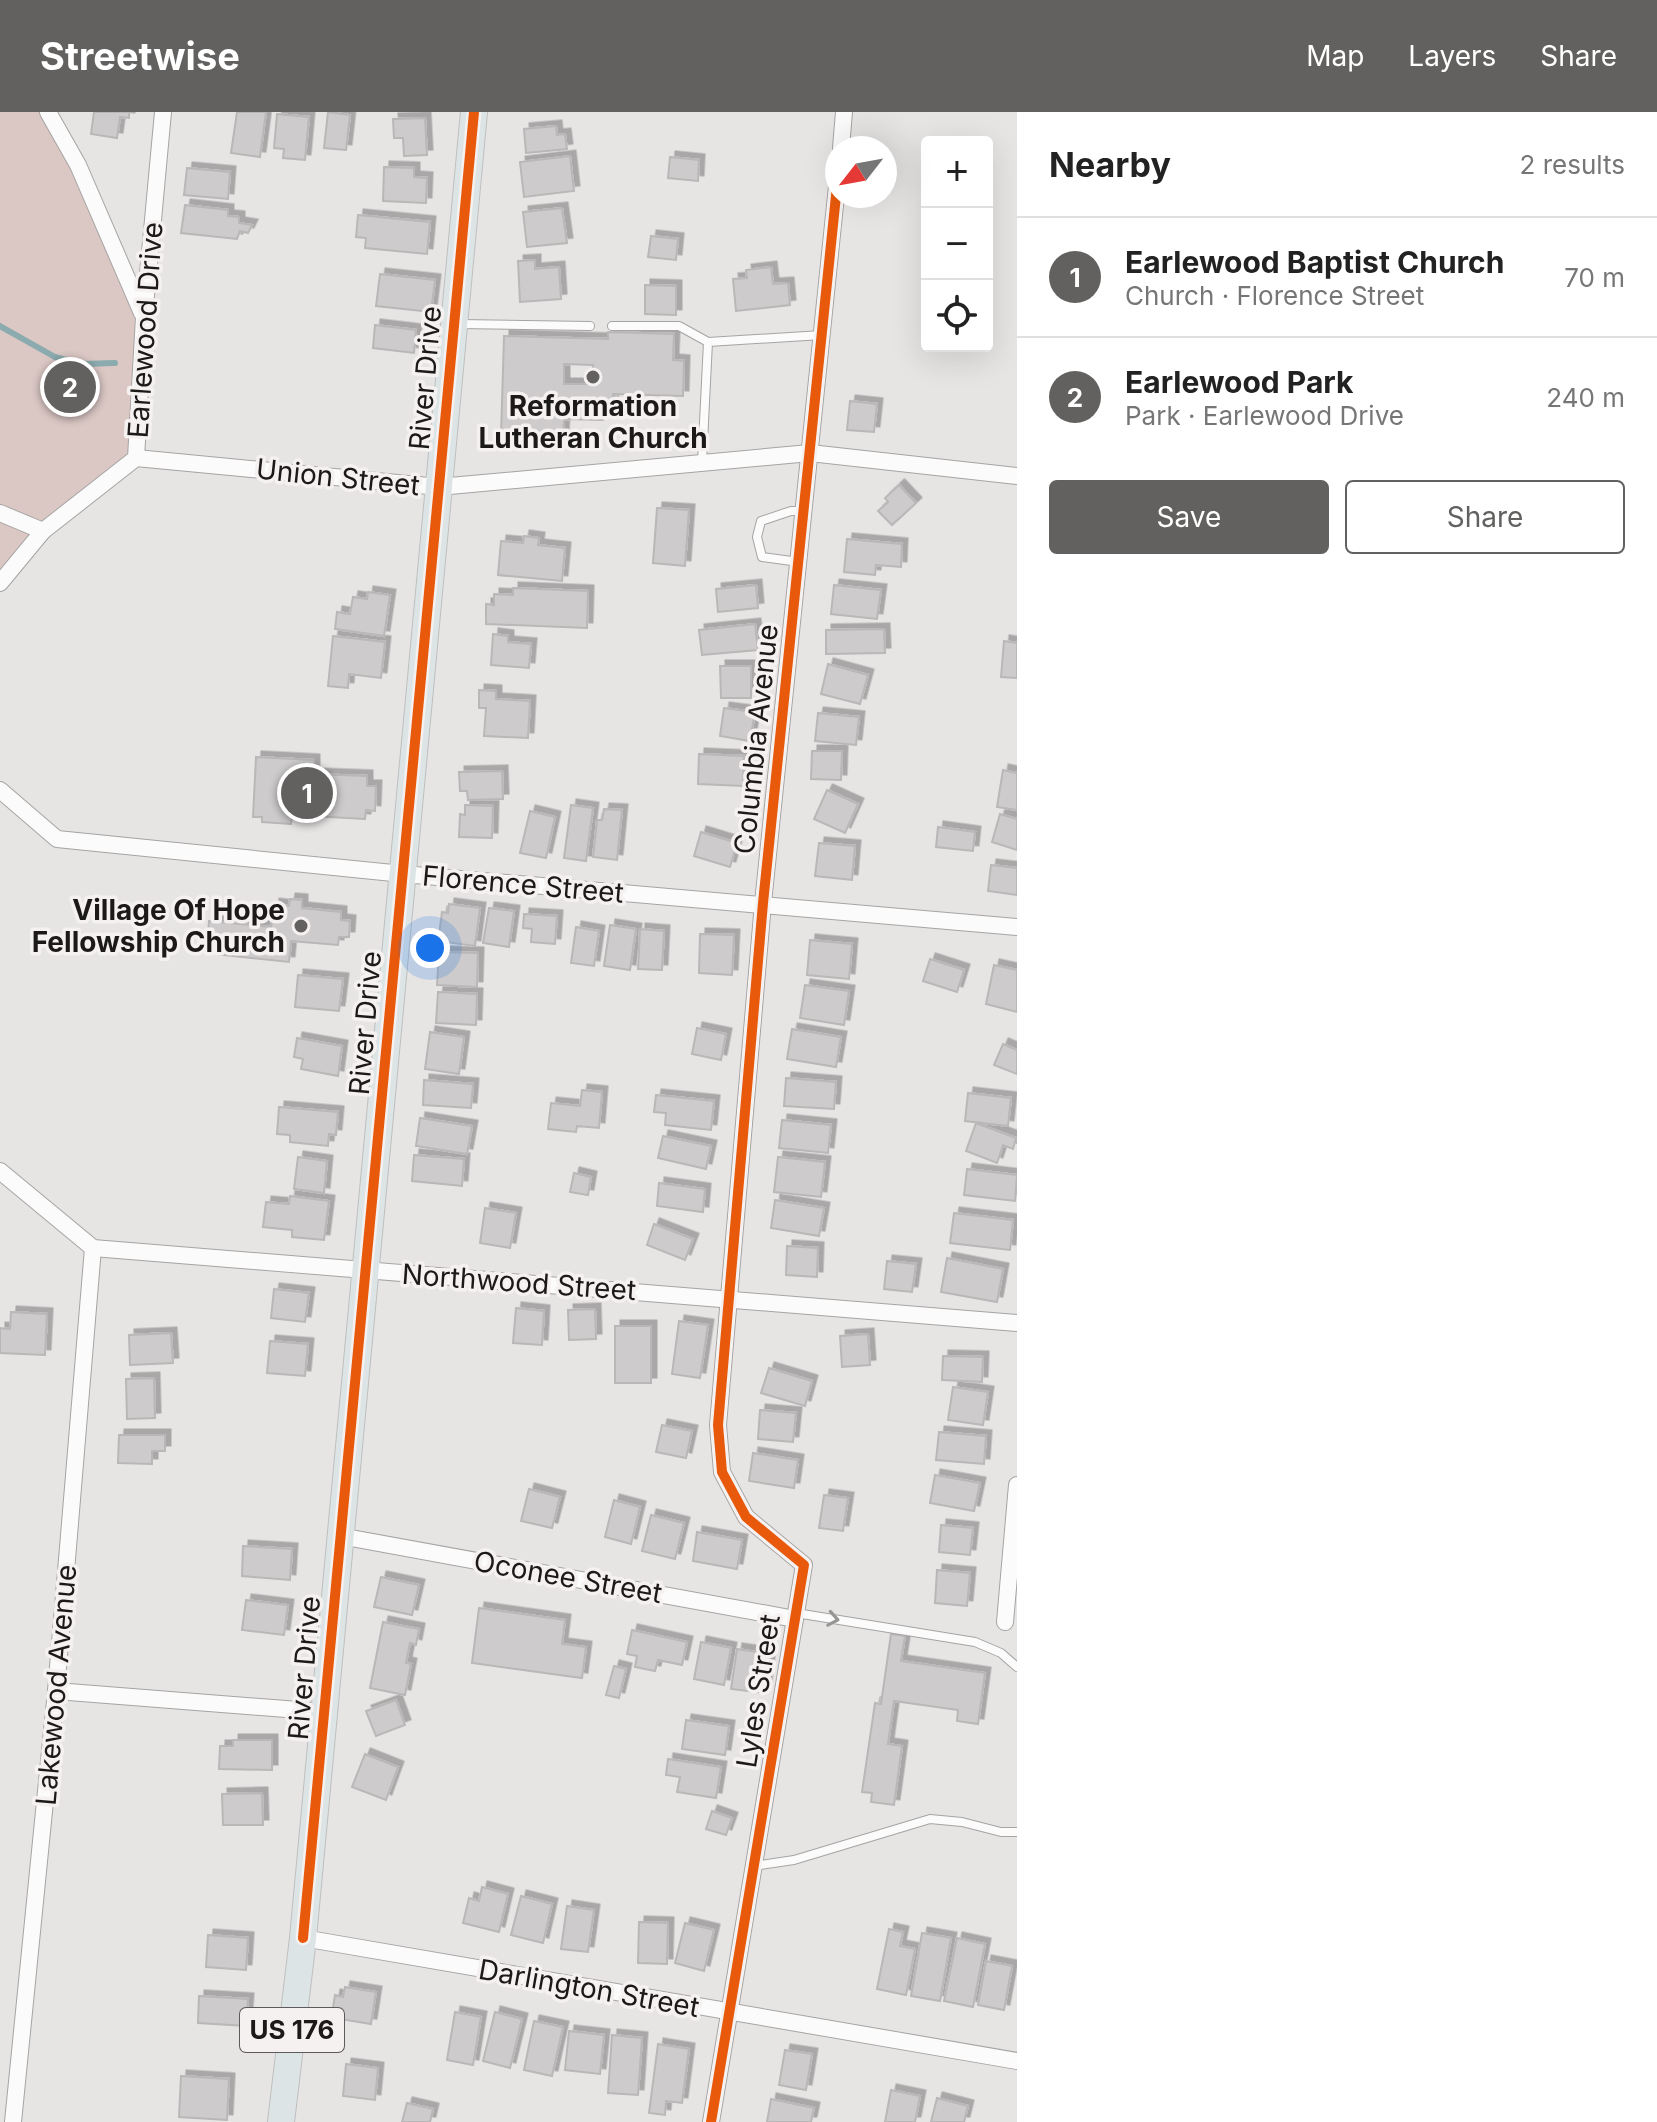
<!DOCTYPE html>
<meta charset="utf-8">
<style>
:root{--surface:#fff;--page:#f2f2f2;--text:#222;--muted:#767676;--line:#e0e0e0;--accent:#626160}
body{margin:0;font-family:Inter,sans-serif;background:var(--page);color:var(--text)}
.controls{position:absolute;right:24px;top:24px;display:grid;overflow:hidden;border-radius:8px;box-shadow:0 8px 32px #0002}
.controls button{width:72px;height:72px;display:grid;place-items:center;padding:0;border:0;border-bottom:2px solid var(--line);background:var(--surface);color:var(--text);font:40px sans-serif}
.compass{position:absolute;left:825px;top:24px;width:72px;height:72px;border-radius:50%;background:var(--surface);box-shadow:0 8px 32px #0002;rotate:239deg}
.you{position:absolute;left:430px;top:836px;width:28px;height:28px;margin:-20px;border:6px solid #fff;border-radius:50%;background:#1a73e8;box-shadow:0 0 0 12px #1a73e833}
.badge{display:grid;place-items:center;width:52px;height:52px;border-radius:50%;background:var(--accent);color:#fff;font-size:26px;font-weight:700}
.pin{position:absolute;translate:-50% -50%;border:4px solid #fff;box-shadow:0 2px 8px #0006}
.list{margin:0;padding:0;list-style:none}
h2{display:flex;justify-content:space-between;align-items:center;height:104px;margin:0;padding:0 32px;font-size:34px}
h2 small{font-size:26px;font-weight:400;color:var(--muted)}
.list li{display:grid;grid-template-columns:52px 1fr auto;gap:24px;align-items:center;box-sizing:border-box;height:120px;padding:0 32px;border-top:2px solid var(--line)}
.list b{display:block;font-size:30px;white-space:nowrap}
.list p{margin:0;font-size:26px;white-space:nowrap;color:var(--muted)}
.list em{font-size:26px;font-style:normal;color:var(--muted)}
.actions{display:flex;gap:16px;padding:24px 32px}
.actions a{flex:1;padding:18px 0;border:2px solid var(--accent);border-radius:8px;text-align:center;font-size:28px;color:var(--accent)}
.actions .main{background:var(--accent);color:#fff}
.icon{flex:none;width:44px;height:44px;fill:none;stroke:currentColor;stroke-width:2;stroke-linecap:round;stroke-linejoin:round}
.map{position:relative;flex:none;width:1017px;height:2010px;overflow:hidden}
header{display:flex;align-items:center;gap:48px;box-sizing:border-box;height:112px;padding:0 40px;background:var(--accent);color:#fff}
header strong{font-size:38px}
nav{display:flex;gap:44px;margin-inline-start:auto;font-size:28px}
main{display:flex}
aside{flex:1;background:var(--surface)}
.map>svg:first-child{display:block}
.green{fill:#dbc8c5}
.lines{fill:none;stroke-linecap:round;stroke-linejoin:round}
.stream{stroke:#8babae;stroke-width:6}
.building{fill:#cdcbcb;stroke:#b9b7b7;stroke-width:2;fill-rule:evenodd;filter:url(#shadow)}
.lane-casing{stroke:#a6a4a3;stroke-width:10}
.street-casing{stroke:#a6a4a3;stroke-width:18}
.primary-casing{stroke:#c0bfbf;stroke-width:28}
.lane{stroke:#fbfbfb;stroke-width:8}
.street{stroke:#fbfbfb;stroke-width:16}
.primary{stroke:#dce4e5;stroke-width:26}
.cycleway-casing{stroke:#f5f1f0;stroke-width:15}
.cycleway{stroke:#e8590c;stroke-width:10}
.oneway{stroke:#969695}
.poi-dot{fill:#626160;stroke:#f5f1f0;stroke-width:3}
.labels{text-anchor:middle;stroke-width:7;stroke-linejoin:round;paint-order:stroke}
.shield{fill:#f5f1f0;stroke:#5c5a5a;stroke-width:2}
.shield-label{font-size:26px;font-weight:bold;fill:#1b1a19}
.street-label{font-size:28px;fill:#1b1a19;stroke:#f5f1f0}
.poi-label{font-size:28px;font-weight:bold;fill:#1b1a19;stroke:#f5f1f0}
</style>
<header>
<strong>Streetwise</strong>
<nav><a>Map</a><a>Layers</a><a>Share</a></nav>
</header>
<main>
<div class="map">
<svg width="1017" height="2010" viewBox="0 0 1017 2010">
<defs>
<filter id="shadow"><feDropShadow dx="5.5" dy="-5.5" stdDeviation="0" flood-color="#0004"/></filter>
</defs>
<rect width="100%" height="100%" fill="#e7e4e4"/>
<polygon class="green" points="0,0 48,0 144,205 136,346 43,419 0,471"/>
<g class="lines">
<polyline class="stream" points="0,214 55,245 81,252 115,251"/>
</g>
<g class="building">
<polygon points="94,0 129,0 129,6 120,5 117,26 91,22"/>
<polygon points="237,0 266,0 260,45 231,41"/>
<polygon points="328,0 350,3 346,38 324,36"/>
<polygon points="277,2 309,5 305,48 283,46 284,37 274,36"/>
<polygon points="425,6 427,43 404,44 403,26 394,26 393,7"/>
<polygon points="556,14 557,23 565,22 567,37 526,41 524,17"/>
<polygon points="570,44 574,79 524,85 520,50"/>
<polygon points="670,45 699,48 698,69 668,66"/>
<polygon points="384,55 414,56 414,65 427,66 426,91 383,89"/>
<polygon points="187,56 230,60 228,87 184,83"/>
<polygon points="185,93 228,98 228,104 239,105 239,111 252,113 248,121 240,119 237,127 181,121"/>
<polygon points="562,96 567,131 527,135 523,100"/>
<polygon points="358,103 430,110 427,142 365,136 366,126 356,125"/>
<polygon points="651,124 678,127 676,148 648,145"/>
<polygon points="535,148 535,157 559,155 561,187 520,190 518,149"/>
<polygon points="771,155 773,172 788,171 790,193 736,199 733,167 747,166 746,158"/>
<polygon points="380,162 435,168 431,200 376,194"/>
<polygon points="645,173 676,174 676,203 645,202"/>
<polygon points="375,213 416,218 414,241 373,236"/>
<path d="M608,220L674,222L673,248L684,249L683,284L613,282V295H604L603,308L564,307L563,326L501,324L504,224L608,227ZM564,252L593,253V272H564Z"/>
<polygon points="850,289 877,292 874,320 847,318"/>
<polygon points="899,373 916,391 892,413 878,399 888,390 885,386"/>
<polygon points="657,396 689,398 685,454 653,451"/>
<polygon points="524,424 539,426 538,433 565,436 562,469 498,463 501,429 523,431"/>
<polygon points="847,427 902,432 901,455 876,453 875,463 844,460"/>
<polygon points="756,473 758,496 718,500 716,477"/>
<polygon points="834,473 881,478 877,507 831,502"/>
<polygon points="513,476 588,479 587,516 486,512 486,492 494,493 494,482 513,483"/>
<polygon points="368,480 390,483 384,524 335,517 337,500 350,502 353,485 367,487"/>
<polygon points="755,512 758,538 702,543 699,518"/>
<polygon points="884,517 885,541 826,542 826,518"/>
<polygon points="493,522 508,524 508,530 531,532 529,556 491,553"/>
<polygon points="333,524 385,530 381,566 349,562 348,576 328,574"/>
<polygon points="1004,529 1017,531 1017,566 1001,565"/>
<polygon points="828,552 868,563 860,592 821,582"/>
<polygon points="720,554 751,554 751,586 721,586"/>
<polygon points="479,578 496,579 496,587 530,589 528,626 484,624 486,596 479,596"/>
<polygon points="724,596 755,600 750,629 720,624"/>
<polygon points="818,601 859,605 856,633 815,629"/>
<polygon points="812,639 842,639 841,668 811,667"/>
<polygon points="699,642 744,644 743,674 698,672"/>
<polygon points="256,645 314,648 314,662 367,664 367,674 376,674 375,699 366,698 365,707 292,703 291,712 262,710 262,705 253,705"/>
<polygon points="1003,658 1017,661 1017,698 997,695"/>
<polygon points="502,659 503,687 468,688 467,679 460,679 459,660"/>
<polygon points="827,678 858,692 845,721 814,707"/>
<polygon points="465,693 493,694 492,726 459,725 460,702 465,703"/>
<polygon points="571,693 593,696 586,749 564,746"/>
<polygon points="604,697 622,698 617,748 593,745 597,708 602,708"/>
<polygon points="530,699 555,705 546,746 520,741"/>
<polygon points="1000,702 1017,707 1017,738 992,730"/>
<polygon points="938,715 975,720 973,739 936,735"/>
<polygon points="701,720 737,731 730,755 694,744"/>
<polygon points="819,731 855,734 852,768 815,764"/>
<polygon points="991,753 1017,756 1017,783 988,779"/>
<polygon points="290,787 302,788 302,796 341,800 341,808 350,809 349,825 339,825 338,833 291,829 289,850 206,841 209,809 271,815 274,792 289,794"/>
<polygon points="449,792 480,796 475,834 445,830 446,824 439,823 442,800 448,801"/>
<polygon points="489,796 514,799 509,835 483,831"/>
<polygon points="524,802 557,804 555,832 531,830 532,817 523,816"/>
<polygon points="610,813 636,817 630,858 604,854"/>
<polygon points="576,815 599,819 594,854 571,851"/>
<polygon points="640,817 664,819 662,858 638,857"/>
<polygon points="700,822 734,823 732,863 699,861"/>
<polygon points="810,828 852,832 849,867 807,863"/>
<polygon points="439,840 478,841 477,875 437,873"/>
<polygon points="930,847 964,858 957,880 923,869"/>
<polygon points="994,853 1017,858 1017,900 986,892"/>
<polygon points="298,863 343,867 339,899 295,895"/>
<polygon points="805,873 849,879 844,913 800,906"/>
<polygon points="438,880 477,882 476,913 436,911"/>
<polygon points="697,916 726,922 721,948 692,942"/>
<polygon points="792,917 841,925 836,955 787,947"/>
<polygon points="430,920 464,925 459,962 425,957"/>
<polygon points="297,926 342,934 338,964 301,957 303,947 294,945"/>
<polygon points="1003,932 1017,938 1017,962 994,953"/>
<polygon points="786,966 836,970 834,997 784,994"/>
<polygon points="424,968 473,972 471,996 423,993"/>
<polygon points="582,978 602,980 599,1016 577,1014 576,1020 548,1017 551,991 580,994"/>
<polygon points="968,981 1011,986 1008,1014 965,1009"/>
<polygon points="656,983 714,989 711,1018 665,1013 666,1001 654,1000"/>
<polygon points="279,995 338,1000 336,1023 329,1022 328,1034 290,1030 290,1023 277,1022"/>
<polygon points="420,1006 472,1014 467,1042 416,1034"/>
<polygon points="782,1008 831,1013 828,1041 779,1036"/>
<polygon points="976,1011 1016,1026 1013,1037 1003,1033 997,1051 966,1039"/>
<polygon points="663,1024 711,1034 706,1057 658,1046"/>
<polygon points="414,1043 464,1047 462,1074 412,1069"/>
<polygon points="298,1045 327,1049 324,1081 294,1077"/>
<polygon points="778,1045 825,1050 821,1085 774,1080"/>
<polygon points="967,1057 1017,1063 1015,1089 964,1083"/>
<polygon points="574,1061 591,1065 588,1083 570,1080"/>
<polygon points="659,1071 705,1077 703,1100 657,1094"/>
<polygon points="290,1084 329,1089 324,1128 292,1125 292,1118 263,1115 266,1090 289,1092"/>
<polygon points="775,1088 824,1096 819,1124 771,1116"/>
<polygon points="485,1096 516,1101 510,1136 480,1131"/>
<polygon points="954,1101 1013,1108 1010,1138 950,1131"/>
<polygon points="654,1112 693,1127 685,1148 647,1133"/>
<polygon points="787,1134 818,1136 817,1165 786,1163"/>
<polygon points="947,1146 1003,1157 997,1190 941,1180"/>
<polygon points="887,1149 916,1152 912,1180 884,1177"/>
<polygon points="274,1177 309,1181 305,1210 271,1206"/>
<polygon points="516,1196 544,1199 542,1233 513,1231"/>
<polygon points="595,1197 596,1227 569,1228 568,1198"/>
<polygon points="11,1200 47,1202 45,1243 0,1241 0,1216 10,1217"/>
<polygon points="679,1209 708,1213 700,1266 672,1262"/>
<rect x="615" y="1214" width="36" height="57"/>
<polygon points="171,1221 173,1251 130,1253 129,1223"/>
<polygon points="868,1222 870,1253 842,1255 840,1224"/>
<polygon points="270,1229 308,1232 305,1264 267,1261"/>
<polygon points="943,1244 983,1245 982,1270 942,1268"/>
<polygon points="769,1256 812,1269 805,1294 761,1281"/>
<polygon points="154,1266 155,1306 127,1307 126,1267"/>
<polygon points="953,1275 988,1280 983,1313 948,1308"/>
<polygon points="760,1298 796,1301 793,1330 758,1327"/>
<polygon points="662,1313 692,1319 686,1346 656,1340"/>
<polygon points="939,1320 986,1324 984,1352 936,1348"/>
<polygon points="119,1323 165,1323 165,1339 152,1339 152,1352 118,1351"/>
<polygon points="753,1341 798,1348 794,1376 749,1369"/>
<polygon points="935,1363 980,1371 974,1399 930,1391"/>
<polygon points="529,1377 560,1385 552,1416 521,1409"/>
<polygon points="824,1383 848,1386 843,1419 819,1416"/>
<polygon points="614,1388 640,1395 631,1432 605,1425"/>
<polygon points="651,1403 684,1411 675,1447 642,1439"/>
<polygon points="941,1413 973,1416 970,1443 939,1440"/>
<polygon points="697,1420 742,1428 737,1457 693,1449"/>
<polygon points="243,1434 292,1437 290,1468 242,1464"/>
<polygon points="937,1458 970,1461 967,1494 935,1491"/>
<polygon points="381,1465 419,1473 412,1503 374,1495"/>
<polygon points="246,1488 288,1493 284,1523 242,1518"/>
<polygon points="479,1496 565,1508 562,1532 586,1535 582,1566 472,1551"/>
<polygon points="383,1510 419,1517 416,1533 410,1531 406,1551 411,1552 405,1583 370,1576"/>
<polygon points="632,1518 687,1530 682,1553 658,1548 655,1559 635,1555 637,1544 627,1542"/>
<polygon points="891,1522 905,1524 901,1549 985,1561 978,1612 957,1609 958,1598 894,1589 888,1632 902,1634 894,1693 871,1690 872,1681 862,1680 875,1591 881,1592"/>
<polygon points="701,1530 731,1536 724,1573 694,1567"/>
<polygon points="737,1537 770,1542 765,1581 731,1577"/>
<polygon points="614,1554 626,1557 619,1586 606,1583"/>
<polygon points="396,1588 405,1613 376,1624 366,1599"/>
<polygon points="686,1608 729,1614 725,1643 682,1637"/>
<polygon points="233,1628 272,1628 272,1658 219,1657 220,1634 233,1634"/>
<polygon points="365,1642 398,1655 386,1688 352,1675"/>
<polygon points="668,1647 721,1655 716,1686 677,1680 680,1665 666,1663"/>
<polygon points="262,1681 263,1713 223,1713 222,1682"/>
<polygon points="712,1699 732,1706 726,1723 706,1717"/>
<polygon points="482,1775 508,1782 499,1820 463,1811 469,1786 479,1789"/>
<polygon points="521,1784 552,1792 543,1831 511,1823"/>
<polygon points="567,1794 594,1798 588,1840 561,1837"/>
<polygon points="639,1810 668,1811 667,1852 638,1851"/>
<polygon points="685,1811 714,1818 704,1859 675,1851"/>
<polygon points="889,1817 903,1820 900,1834 915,1837 906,1883 877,1877"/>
<polygon points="922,1821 951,1826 940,1889 911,1884"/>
<polygon points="208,1823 248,1826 246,1858 206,1855"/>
<polygon points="957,1826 985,1832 973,1895 944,1889"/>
<polygon points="986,1849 1012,1854 1004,1898 978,1893"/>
<polygon points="345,1875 376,1880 371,1912 340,1907 342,1897 333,1896 335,1883 343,1885"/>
<polygon points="199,1884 248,1887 246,1914 198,1911"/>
<polygon points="455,1900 481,1905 473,1953 447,1948"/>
<polygon points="495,1900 522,1907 510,1956 483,1949"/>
<polygon points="534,1909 563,1915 552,1964 524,1958"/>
<polygon points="569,1919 604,1923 600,1962 565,1958"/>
<polygon points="612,1923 642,1926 638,1983 608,1981"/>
<polygon points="658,1932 689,1937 682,1991 666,1989 665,2003 649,2001"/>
<polygon points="785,1938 812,1942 806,1978 779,1973"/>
<polygon points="346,1952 378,1956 375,1988 343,1984"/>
<polygon points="181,1964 229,1967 227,2008 179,2005"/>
<polygon points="891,1978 920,1984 915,2010 885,2010"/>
<polygon points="937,1986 968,1994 964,2010 931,2010"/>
<polygon points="771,1987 814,1996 811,2010 767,2010"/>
<polygon points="407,1991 433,1997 430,2010 402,2010"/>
</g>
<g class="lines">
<defs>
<g id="lane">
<polyline points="459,212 590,214"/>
<polyline points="612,214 679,214 708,230"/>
<polyline points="702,350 708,230 822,223"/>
<polyline points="799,450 762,445 757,425 761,409 791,399 803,399"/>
<polyline points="796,1501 975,1530 1001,1541 1017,1555"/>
<polyline points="754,1754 794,1748 930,1707 962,1710 1001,1720 1017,1720"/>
</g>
<g id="street">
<polyline points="48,0 78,53 142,201"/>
<polyline points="841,36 844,0"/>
<polyline points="136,346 439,375 810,341 1017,364"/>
<polyline points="0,401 43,419"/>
<polyline points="0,471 43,419 136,346 144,205 163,0"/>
<polyline points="0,678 57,727 403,762 1017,815"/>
<polyline points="0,1059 93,1136 1017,1211"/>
<polyline points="340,1424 795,1507"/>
<polyline points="1005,1510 1017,1373"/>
<polyline points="56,1579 324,1600"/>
<polyline points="303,1826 1017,1949"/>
<polyline points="13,2010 56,1579 93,1136"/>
<polyline points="711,2010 804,1453 746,1405 722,1360 718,1313 763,791 837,74"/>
</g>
<polyline id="primary" points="281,2010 303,1826 474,0"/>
</defs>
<use href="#lane" class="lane-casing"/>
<use href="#street" class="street-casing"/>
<use href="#primary" class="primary-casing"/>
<use href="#lane" class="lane"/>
<use href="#street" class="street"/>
<use href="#primary" class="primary"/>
<defs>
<g id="cycleway">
<polyline points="303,1826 474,0"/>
<polyline points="711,2010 804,1453 746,1405 722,1360 718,1313 763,791 837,74"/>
</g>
</defs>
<use href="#cycleway" class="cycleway-casing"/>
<use href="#cycleway" class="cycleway"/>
</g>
<defs><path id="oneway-chevron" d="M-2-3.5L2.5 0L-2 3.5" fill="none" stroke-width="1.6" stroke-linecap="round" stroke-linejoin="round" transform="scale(2)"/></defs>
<use class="oneway" href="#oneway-chevron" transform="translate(833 1507) rotate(10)"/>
<g class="poi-dot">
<circle cx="593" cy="265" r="8"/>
<circle cx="301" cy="814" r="8"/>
</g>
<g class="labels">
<rect class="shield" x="240" y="1896" width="104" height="44" rx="6"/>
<g class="shield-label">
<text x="292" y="1927">US 176</text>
</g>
<g class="street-label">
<text transform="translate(145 218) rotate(-86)" y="10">Earlewood Drive</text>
<text transform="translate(425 266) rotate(-85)" y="10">River Drive</text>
<text transform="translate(338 365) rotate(6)" y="10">Union Street</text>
<text transform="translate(756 627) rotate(-84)" y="10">Columbia Avenue</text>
<text transform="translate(523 772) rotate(5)" y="10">Florence Street</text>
<text transform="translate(365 911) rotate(-85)" y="10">River Drive</text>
<text transform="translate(519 1170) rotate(4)" y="10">Northwood Street</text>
<text transform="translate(568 1465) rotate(10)" y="10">Oconee Street</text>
<text transform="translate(304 1556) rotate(-85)" y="10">River Drive</text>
<text transform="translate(56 1573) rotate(-85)" y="10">Lakewood Avenue</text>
<text transform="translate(758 1579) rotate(-81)" y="10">Lyles Street</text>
<text transform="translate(589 1876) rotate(10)" y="10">Darlington Street</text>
</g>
<g class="poi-label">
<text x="593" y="304">Reformation<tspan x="593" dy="32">Lutheran Church</tspan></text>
<text x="285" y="808" text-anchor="end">Village Of Hope<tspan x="285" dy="32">Fellowship Church</tspan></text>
</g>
</g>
</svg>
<div class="controls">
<button>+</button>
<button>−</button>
<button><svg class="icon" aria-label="locate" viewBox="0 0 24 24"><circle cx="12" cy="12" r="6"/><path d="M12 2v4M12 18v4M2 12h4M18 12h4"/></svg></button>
</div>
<svg class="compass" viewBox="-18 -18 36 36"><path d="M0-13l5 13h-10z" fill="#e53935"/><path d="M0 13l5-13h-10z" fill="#767676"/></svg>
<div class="you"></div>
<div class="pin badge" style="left:307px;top:681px">1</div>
<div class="pin badge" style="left:70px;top:275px">2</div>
</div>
<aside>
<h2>Nearby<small>2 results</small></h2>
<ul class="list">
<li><span class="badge">1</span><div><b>Earlewood Baptist Church</b><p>Church · Florence Street</p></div><em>70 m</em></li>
<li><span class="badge">2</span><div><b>Earlewood Park</b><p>Park · Earlewood Drive</p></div><em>240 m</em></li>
</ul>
<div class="actions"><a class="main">Save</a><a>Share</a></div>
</aside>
</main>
